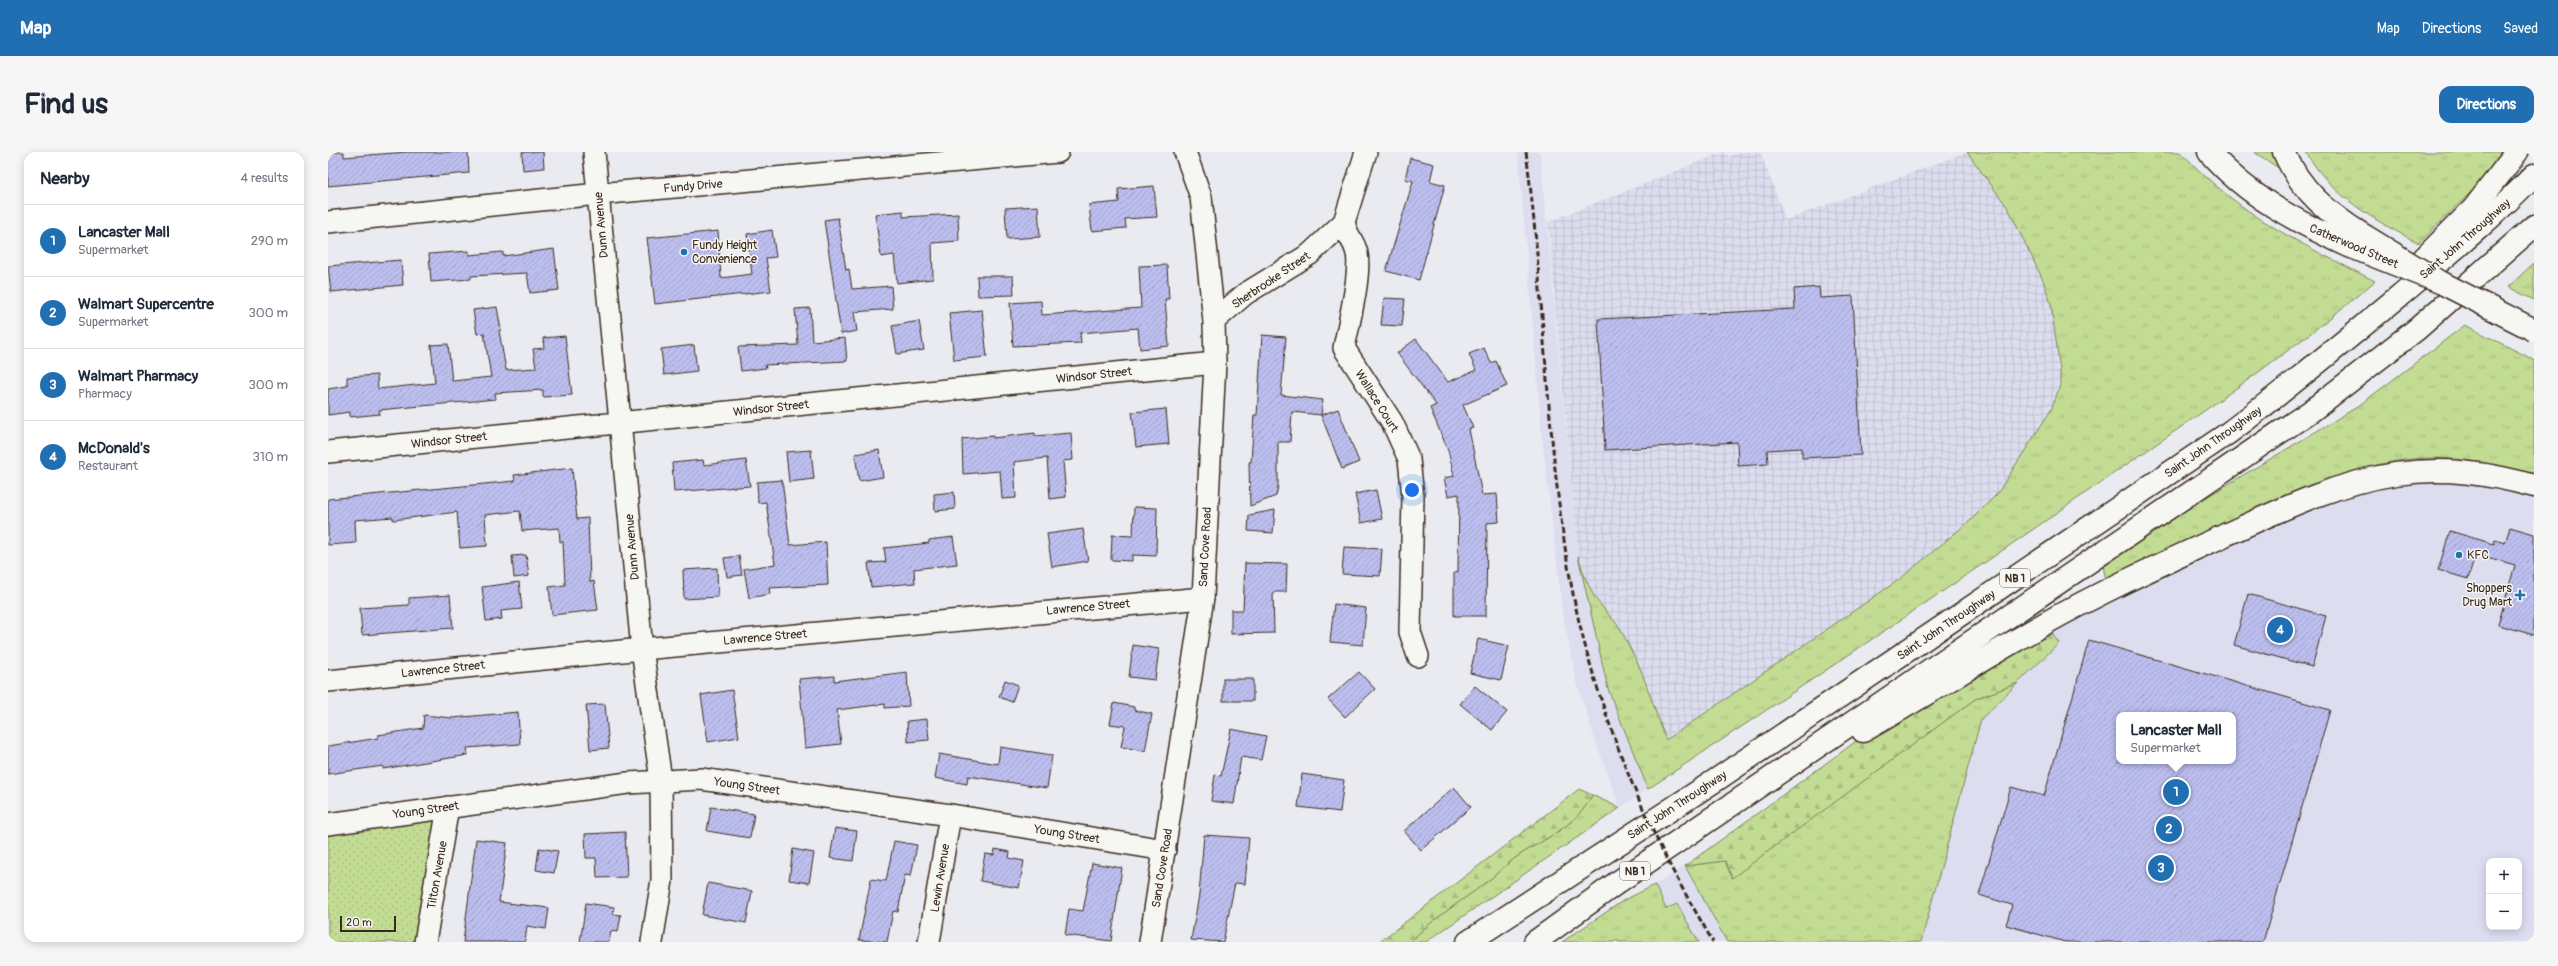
<!DOCTYPE html>
<meta charset="utf-8">
<style>
:root{--surface:#fff;--page:#f6f6f7;--text:#1f2937;--muted:#747a83;--line:#e0e1e3;--accent:#1f6fb2}
body{margin:0;font-family:Pangolin,sans-serif;background:var(--page);color:var(--text)}
.controls{position:absolute;right:12px;bottom:12px;display:grid;overflow:hidden;border-radius:8px;box-shadow:0 2px 10px #0003}
.controls button{width:36px;height:36px;display:grid;place-items:center;padding:0;border:0;border-bottom:1px solid var(--line);background:var(--surface);color:var(--text);font:20px sans-serif}
.scale{position:absolute;left:12px;bottom:10px;width:56px;box-sizing:border-box;padding-left:4px;border:2px solid #3b2a1e;border-top:0;font-size:11px;line-height:14px;white-space:nowrap;color:#3b2a1e;-webkit-text-stroke:3px #f6f6f2;paint-order:stroke}
.you{position:absolute;left:1084px;top:338px;width:14px;height:14px;margin:-10px;border:3px solid #fff;border-radius:50%;background:#1a73e8;box-shadow:0 0 0 6px #1a73e833}
.badge{display:grid;place-items:center;width:26px;height:26px;border-radius:50%;background:var(--accent);color:#fff;font-size:13px;font-weight:700}
.pin{position:absolute;translate:-50% -50%;border:2px solid #fff;box-shadow:0 1px 4px #0006}
.popup{position:absolute;left:1788px;top:560px;width:120px;height:52px;box-sizing:border-box;display:grid;place-content:center;border-radius:8px;background:var(--surface);filter:drop-shadow(0 1px 3px #0005);font-size:13px;white-space:nowrap;color:var(--muted)}
.popup b{font-size:15px;color:var(--text)}
.popup::after{content:'';position:absolute;left:50%;top:100%;margin-left:-8px;border:8px solid transparent;border-top-color:var(--surface)}
.list{margin:0;padding:0;list-style:none}
h2{display:flex;justify-content:space-between;align-items:center;height:52px;margin:0;padding:0 16px;font-size:17px}
h2 small{font-size:13px;font-weight:400;color:var(--muted)}
.list li{display:grid;grid-template-columns:26px 1fr auto;gap:12px;align-items:center;box-sizing:border-box;height:72px;padding:0 16px;border-top:1px solid var(--line)}
.list b{display:block;font-size:15px;white-space:nowrap}
.list p{margin:0;font-size:13px;white-space:nowrap;color:var(--muted)}
.list em{font-size:13px;font-style:normal;color:var(--muted)}
.map{position:relative;flex:none;width:2206px;height:790px;overflow:hidden;border-radius:12px}
header{display:flex;align-items:center;gap:24px;box-sizing:border-box;height:56px;padding:0 20px;background:var(--accent);color:#fff}
header strong{font-size:19px}
nav{display:flex;gap:22px;margin-inline-start:auto;font-size:14px}
.intro{display:flex;align-items:center;justify-content:space-between;box-sizing:border-box;height:96px;padding:0 24px}
h1{margin:0;font-size:28px}
.button{padding:10px 18px;border-radius:12px;background:var(--accent);color:#fff;font-size:14px;font-weight:700}
main{display:flex;gap:24px;padding:0 24px}
aside{flex:1;background:var(--surface);border-radius:12px;box-shadow:0 2px 10px #0003}
.map>svg:first-child{display:block}
.built{fill:#dcdef0;fill-rule:evenodd}
.industrial{fill:url(#industrial-grid)}
.grass{fill:url(#grass-tufts);stroke:#7e8359}
.forest{fill:url(#forest-firs);stroke:#7e8359}
.park{fill:url(#park-dots);stroke:#7e8359}
.building{fill:url(#building-hatch);stroke:#3b2a1e;fill-rule:evenodd}
.lines{fill:none;stroke-linecap:round;stroke-linejoin:round}
.minor-casing{stroke:#3b2a1e;stroke-width:24}
.major-casing{stroke:#3b2a1e;stroke-width:25}
.highway-casing{stroke:#3b2a1e;stroke-width:25}
.minor{stroke:#f6f6f2;stroke-width:21}
.major{stroke:#f6f6f2;stroke-width:22}
.highway{stroke:#f6f6f2;stroke-width:22}
.rail{stroke:#3b2a1e;stroke-width:3;stroke-dasharray:6 3;stroke-linecap:butt}
.major-bridge-casing{stroke:#3b2a1e;stroke-width:25;stroke-linecap:butt}
.highway-bridge-casing{stroke:#3b2a1e;stroke-width:25;stroke-linecap:butt}
.major-bridge{stroke:#f6f6f2;stroke-width:22}
.highway-bridge{stroke:#f6f6f2;stroke-width:22}
.poi-dot{fill:#1f6fb2;stroke:#f6f6f2;stroke-width:1.5}
.labels{text-anchor:middle;stroke-width:3;stroke-linejoin:round;paint-order:stroke}
.shield{fill:#f6f6f2;stroke:#73675e;stroke-width:1}
.shield-label{font-size:11px;font-weight:bold;fill:#3b2a1e}
.street-label{font-size:12px;fill:#3b2a1e;stroke:#f6f6f2}
.poi-label{font-size:12px;fill:#3b2a1e;stroke:#f6f6f2;text-anchor:start}
</style>
<header>
<strong>Map</strong>
<nav><a>Map</a><a>Directions</a><a>Saved</a></nav>
</header>
<div class="intro"><h1>Find us</h1><a class="button">Directions</a></div>
<main>
<aside>
<h2>Nearby<small>4 results</small></h2>
<ul class="list">
<li><span class="badge">1</span><div><b>Lancaster Mall</b><p>Supermarket</p></div><em>290 m</em></li>
<li><span class="badge">2</span><div><b>Walmart Supercentre</b><p>Supermarket</p></div><em>300 m</em></li>
<li><span class="badge">3</span><div><b>Walmart Pharmacy</b><p>Pharmacy</p></div><em>300 m</em></li>
<li><span class="badge">4</span><div><b>McDonald's</b><p>Restaurant</p></div><em>310 m</em></li>
</ul>
</aside>
<div class="map">
<svg width="2206" height="790" viewBox="0 0 2206 790">
<defs>
<pattern id="industrial-grid" width="8" height="8" patternUnits="userSpaceOnUse"><rect width="8" height="8" fill="#dcdef0"/><path d="M0 4h8M4 0v8" fill="none" stroke="#bebfcd"/></pattern>
<pattern id="grass-tufts" width="24" height="20" patternUnits="userSpaceOnUse"><rect width="24" height="20" fill="#c2dc94"/><path d="M3 7l-1-3M5 7V3M7 7l1-3M15 17l-1-3M17 17v-4M19 17l1-3" fill="none" stroke="#a8bd7f"/></pattern>
<pattern id="forest-firs" width="22" height="20" patternUnits="userSpaceOnUse"><rect width="22" height="20" fill="#c2dc94"/><path d="M5 1l3.5 6h-7zM16 11l3.5 6h-7z" fill="#a8bd7f"/></pattern>
<pattern id="park-dots" width="8" height="8" patternUnits="userSpaceOnUse"><rect width="8" height="8" fill="#c2dc94"/><path d="M2 2h.1M6 6h.1" fill="none" stroke="#a8bd7f" stroke-width="1.8" stroke-linecap="round"/></pattern>
<pattern id="building-hatch" width="6" height="6" patternUnits="userSpaceOnUse"><rect width="6" height="6" fill="#bcbeef"/><path d="M-1 1l2-2M0 6l6-6M5 7l2-2" fill="none" stroke="#a2a3cc"/></pattern>
</defs>
<rect width="100%" height="100%" fill="#eaebf1"/>
<filter id="ink" filterUnits="userSpaceOnUse"><feTurbulence type="fractalNoise" baseFrequency=".025" numOctaves="2"/><feDisplacementMap in="SourceGraphic" scale="8" xChannelSelector="R" yChannelSelector="G"/><feConvolveMatrix kernelMatrix="1 2 1 2 8 2 1 2 1" color-interpolation-filters="sRGB"/></filter>
<g filter="url(#ink)">
<g class="built">
<polygon points="1190,0 1212,0 1250,404 1280,537 1320,637 1292,656 1268,591 1248,528 1234,459 1214,284"/>
<path d="M2068,322L2206,334V790H1593L1653,567L1731,491L1717,472L1802,427ZM1791,563H1905V609H1791ZM2161,709H2191V775H2161Z"/>
<polygon points="1357,714 1399,790 1371,790 1349,752 1338,757 1327,733"/>
</g>
<polygon class="industrial" points="1396,0 1401,5 1412,0 1432,0 1458,68 1639,0 1680,56 1715,128 1723,152 1730,195 1732,234 1723,258 1669,342 1643,368 1572,427 1338,588 1313,518 1267,446 1258,428 1250,404 1220,70"/>
<g class="grass">
<path d="M1639,0H1853C1912,64 1972,91 2047,129C1964,200 1872,262 1782,324C1629,431 1475,534 1320,637L1280,537L1250,404L1258,428L1267,446L1292,476L1313,518L1338,588L1572,427L1643,368L1669,342L1723,258L1732,234V218L1723,152L1715,128L1680,56Z"/>
<polygon points="1926,0 1948,0 1954,15 1949,15"/>
<path d="M1978,0H2176L2146,37L2091,91C2047,69 2003,44 1978,0Z"/>
<polygon points="2206,111 2206,148 2180,135"/>
<path d="M2137,173L2206,208V323C2166,312 2125,303 2084,307C2033,312 1986,333 1940,353C1885,377 1831,402 1778,428L1775,414L1867,352L2029,255Z"/>
<polygon points="1690,531 1653,567 1593,790 1399,790 1357,714 1397,709 1404,725 1647,547"/>
<path d="M1264,643L1292,656L1098,790H1082C1104,767 1131,751 1156,732C1167,724 1176,714 1187,706C1213,688 1250,674 1264,643Z"/>
<polygon points="1327,733 1338,757 1349,752 1371,790 1290,790 1289,788 1286,790 1234,790 1296,748"/>
</g>
<g class="forest">
<polygon points="1717,472 1731,491 1690,531 1647,547 1404,726 1397,709 1357,714 1564,563"/>
<path d="M1251,637L1264,643C1250,674 1213,688 1187,706C1176,714 1167,724 1156,732C1131,751 1104,767 1082,790H1051Z"/>
</g>
<polygon class="park" points="120,655 97,790 0,790 0,672"/>
<g class="building">
<polygon points="0,0 16,0 16,5 79,0 140,0 141,21 0,34"/>
<polygon points="194,0 215,0 216,16 195,18"/>
<polygon points="1082,6 1106,12 1102,29 1117,33 1091,128 1058,119 1085,29 1077,27"/>
<polygon points="826,34 829,65 797,67 798,76 764,79 761,53 791,50 790,37"/>
<polygon points="710,54 712,85 679,87 677,56"/>
<polygon points="575,59 575,65 630,62 631,89 604,91 605,127 569,131 566,103 553,105 547,62"/>
<polygon points="510,66 518,118 521,117 524,137 563,134 565,157 526,160 529,179 513,182 496,68"/>
<polygon points="444,78 448,105 438,106 443,139 327,152 319,86 390,79 393,126 424,122 419,82"/>
<polygon points="226,97 231,138 202,141 199,121 143,124 143,127 103,130 101,102 141,99 141,103 175,100 175,104"/>
<polygon points="73,108 75,133 3,140 0,114"/>
<polygon points="839,113 841,147 837,147 841,194 812,197 810,176 752,181 753,191 685,194 682,151 713,149 714,163 813,156 811,114"/>
<polygon points="649,124 685,124 686,143 650,144"/>
<polygon points="1491,135 1492,146 1525,144 1533,303 1474,306 1474,296 1439,298 1440,312 1410,314 1409,290 1277,298 1270,167 1467,157 1466,137"/>
<polygon points="1056,146 1077,147 1074,174 1053,173"/>
<polygon points="169,155 173,178 171,179 178,218 208,216 205,197 216,196 215,186 237,184 244,243 215,245 215,238 167,241 168,247 51,258 52,262 22,265 22,260 0,263 0,237 19,234 19,225 49,223 50,237 107,231 103,193 120,192 124,229 163,225 156,181 149,182 145,158"/>
<polygon points="482,156 484,189 517,186 519,209 437,213 438,216 413,219 410,195 470,193 467,157"/>
<polygon points="654,158 659,205 626,208 621,161"/>
<polygon points="591,169 596,198 569,202 564,174"/>
<polygon points="934,183 958,185 953,243 995,248 993,263 964,260 962,290 950,290 950,334 948,344 922,354 921,310 923,310 926,263 929,263"/>
<polygon points="1088,187 1120,230 1148,218 1141,202 1156,196 1163,211 1168,209 1179,234 1135,253 1145,276 1141,277 1154,343 1169,342 1171,370 1159,371 1158,464 1126,464 1126,421 1130,420 1131,342 1120,344 1116,326 1126,324 1120,298 1102,256 1108,253 1069,201"/>
<polygon points="366,193 369,219 336,223 333,197"/>
<polygon points="838,257 841,292 808,295 804,260"/>
<polygon points="1010,257 1031,310 1014,317 993,263"/>
<polygon points="707,281 707,284 743,281 745,308 735,309 738,345 722,347 719,306 686,310 688,346 674,347 672,319 635,322 634,287 665,284 665,286"/>
<polygon points="483,298 486,327 461,330 458,300"/>
<polygon points="551,298 555,325 531,329 527,302"/>
<polygon points="375,308 376,313 418,308 422,334 346,340 344,311"/>
<polygon points="244,316 249,367 260,366 262,430 266,429 270,458 224,463 221,435 237,433 235,390 232,390 231,376 194,379 192,359 157,363 159,394 132,396 129,360 65,368 65,365 27,368 28,391 0,393 0,347 187,329 186,323"/>
<polygon points="454,328 462,393 498,390 500,433 441,436 442,442 421,446 416,417 447,412 438,350 430,351 429,330"/>
<polygon points="1048,338 1054,367 1033,371 1027,342"/>
<polygon points="626,340 627,357 607,359 606,342"/>
<polygon points="806,355 829,356 828,404 804,403 804,409 783,408 784,383 805,384"/>
<polygon points="947,358 945,381 920,379 921,363"/>
<polygon points="2182,375 2206,382 2206,483 2170,473 2187,413 2148,402 2140,427 2110,418 2122,379 2166,392 2167,388 2177,391"/>
<polygon points="755,377 760,409 724,415 719,382"/>
<polygon points="625,385 629,412 586,417 587,431 543,435 540,411 558,410 556,396 601,391 601,388"/>
<polygon points="1016,395 1054,397 1052,424 1014,422"/>
<polygon points="198,403 201,424 186,426 184,404"/>
<polygon points="411,404 414,423 399,425 396,406"/>
<polygon points="917,411 959,412 958,440 945,440 946,481 903,482 903,458 915,458"/>
<polygon points="389,416 390,445 356,447 355,418"/>
<polygon points="191,430 194,457 173,459 174,467 158,469 154,435"/>
<polygon points="1920,442 1998,464 1984,515 1906,493"/>
<polygon points="122,443 125,476 34,483 32,456 81,453 81,446"/>
<polygon points="1006,452 1038,456 1035,493 1002,490"/>
<polygon points="1150,487 1181,494 1173,528 1142,521"/>
<path d="M1761,488L2002,558L1935,790H1737L1678,773L1684,753L1651,743L1683,635L1716,644ZM1791,563H1905V609H1791Z"/>
<polygon points="805,493 831,497 827,528 801,525"/>
<polygon points="579,520 581,554 557,556 557,552 509,558 513,592 477,596 471,527 506,524 506,529"/>
<polygon points="1031,520 1047,537 1017,565 1000,547"/>
<rect x="895" y="527" width="30" height="22"/>
<polygon points="677,528 690,533 684,550 671,545"/>
<polygon points="1147,534 1179,560 1164,578 1132,552"/>
<polygon points="404,538 411,585 380,590 373,543"/>
<polygon points="786,551 806,555 806,558 824,562 817,599 793,595 797,574 782,572"/>
<polygon points="277,552 281,596 262,598 258,553"/>
<polygon points="190,560 192,592 139,596 140,603 55,617 55,614 0,622 0,594 50,586 50,583 95,576 96,563 124,566"/>
<polygon points="599,567 601,588 580,590 579,569"/>
<polygon points="903,577 938,584 933,608 913,605 906,652 883,649 887,623 893,624"/>
<polygon points="672,595 724,603 719,636 640,624 639,632 607,626 611,602 670,612"/>
<polygon points="974,622 1016,628 1012,660 970,655"/>
<polygon points="1126,635 1143,655 1093,698 1076,679"/>
<polygon points="383,655 426,662 422,686 379,679"/>
<polygon points="507,676 529,679 525,709 502,706"/>
<polygon points="297,680 299,725 269,726 268,706 258,706 257,682"/>
<polygon points="876,683 921,686 917,732 907,731 895,790 863,788 871,743"/>
<polygon points="148,687 179,691 171,750 221,756 218,777 199,774 197,790 135,790"/>
<polygon points="566,689 589,693 583,724 577,723 570,760 565,759 559,790 531,788 543,727 558,729"/>
<polygon points="211,696 230,699 226,721 208,718"/>
<polygon points="465,697 486,701 481,731 461,728"/>
<polygon points="667,697 682,700 681,706 696,709 691,736 652,729 657,702 666,703"/>
<polygon points="764,711 794,716 783,789 737,783 741,757 755,759"/>
<polygon points="380,731 424,739 418,771 374,763"/>
<polygon points="258,751 286,755 285,762 293,763 290,780 283,779 281,790 252,790"/>
</g>
<g class="lines">
<defs>
<g id="minor">
<polyline points="266,0 314,497 333,628 334,728 324,790"/>
<polyline points="0,70 270,42 730,0"/>
<path d="M1016,70C1019,85 1025,87 1028,98C1035,117 1020,174 1016,196L1064,270L1081,307L1085,345L1082,480L1090,504"/>
<polyline points="886,169 917,142 982,102 1016,70 1038,0"/>
<polyline points="0,300 887,211"/>
<polyline points="0,529 314,497 875,446"/>
<polyline points="0,672 300,631 373,627 622,663 837,698"/>
<polyline points="97,790 120,655"/>
<polyline points="601,790 622,663"/>
<polyline points="822,790 875,446 887,211 886,169 873,45 857,0"/>
</g>
<path id="major" d="M1881,0C1919,44 1969,70 2021,94"/>
<g id="highway">
<path d="M1956,0C1972,38 2001,62 2035,83"/>
<polyline points="2094,108 2146,56 2189,0"/>
<path d="M1535,579C1596,544 1655,507 1716,472C1774,439 1834,412 1895,384C1950,359 2007,331 2068,322C2116,315 2160,321 2206,334"/>
<path d="M1140,790L1391,626L1899,282C1958,238 2014,191 2070,145C2117,105 2164,67 2206,23"/>
<polyline points="1207,790 1290,730 1983,259 2089,177 2206,74"/>
</g>
</defs>
<use href="#minor" class="minor-casing"/>
<use href="#major" class="major-casing"/>
<use href="#highway" class="highway-casing"/>
<use href="#minor" class="minor"/>
<use href="#major" class="major"/>
<use href="#highway" class="highway"/>
<path class="rail" d="M1198,0C1218,149 1217,299 1246,447C1264,535 1304,642 1346,721C1359,745 1372,767 1385,790"/>
<defs>
<polyline id="major-bridge" points="2021,94 2112,130 2206,178"/>
<polyline id="highway-bridge" points="2035,83 2112,130"/>
</defs>
<use href="#major-bridge" class="major-bridge-casing"/>
<use href="#highway-bridge" class="highway-bridge-casing"/>
<use href="#major-bridge" class="major-bridge"/>
<use href="#highway-bridge" class="highway-bridge"/>
</g>
</g>
<g class="poi-dot">
<circle cx="356" cy="100" r="4"/>
<circle cx="2131" cy="403" r="4"/>
<path d="M2190 437h4v4h4v4h-4v4h-4v-4h-4v-4h4z"/>
</g>
<g class="labels">
<g class="shield">
<rect x="1672" y="417" width="30" height="18" rx="3"/>
<rect x="1292" y="710" width="30" height="18" rx="3"/>
</g>
<g class="shield-label">
<text x="1687" y="430">NB 1</text>
<text x="1307" y="723">NB 1</text>
</g>
<g class="street-label">
<text transform="translate(365 34) rotate(-5)" y="4">Fundy Drive</text>
<text transform="translate(273 73) rotate(-95)" y="4">Dunn Avenue</text>
<text transform="translate(2137 87) rotate(-41)" y="4">Saint John Throughway</text>
<text transform="translate(2026 94) rotate(23)" y="4">Catherwood Street</text>
<text transform="translate(943 128) rotate(-34)" y="4">Sherbrooke Street</text>
<text transform="translate(766 223) rotate(-6)" y="4">Windsor Street</text>
<text transform="translate(1049 249) rotate(58)" y="4">Wallace Court</text>
<text transform="translate(443 256) rotate(-6)" y="4">Windsor Street</text>
<text transform="translate(121 288) rotate(-6)" y="4">Windsor Street</text>
<text transform="translate(1885 290) rotate(-35)" y="4">Saint John Throughway</text>
<text transform="translate(304 395) rotate(-95)" y="4">Dunn Avenue</text>
<text transform="translate(877 395) rotate(-87)" y="4">Sand Cove Road</text>
<text transform="translate(760 455) rotate(-5)" y="4">Lawrence Street</text>
<text transform="translate(1618 473) rotate(-34)" y="4">Saint John Throughway</text>
<text transform="translate(437 485) rotate(-5)" y="4">Lawrence Street</text>
<text transform="translate(115 517) rotate(-6)" y="4">Lawrence Street</text>
<text transform="translate(419 634) rotate(8)" y="4">Young Street</text>
<text transform="translate(1349 653) rotate(-33)" y="4">Saint John Throughway</text>
<text transform="translate(98 658) rotate(-8)" y="4">Young Street</text>
<text transform="translate(739 682) rotate(9)" y="4">Young Street</text>
<text transform="translate(834 716) rotate(-81)" y="4">Sand Cove Road</text>
<text transform="translate(109 723) rotate(-80)" y="4">Tilton Avenue</text>
<text transform="translate(612 726) rotate(-81)" y="4">Lewin Avenue</text>
</g>
<g class="poi-label">
<text x="364" y="97">Fundy Height<tspan x="364" dy="14">Convenience</tspan></text>
<text x="2139" y="407">KFC</text>
<text x="2184" y="440" text-anchor="end">Shoppers<tspan x="2184" dy="14">Drug Mart</tspan></text>
</g>
</g>
</svg>
<div class="controls">
<button>+</button>
<button>−</button>
</div>
<div class="scale">20 m</div>
<div class="you"></div>
<div class="pin badge" style="left:1848px;top:640px">1</div>
<div class="popup"><b>Lancaster Mall</b>Supermarket</div>
<div class="pin badge" style="left:1841px;top:677px">2</div>
<div class="pin badge" style="left:1833px;top:716px">3</div>
<div class="pin badge" style="left:1952px;top:478px">4</div>
</div>
</main>
